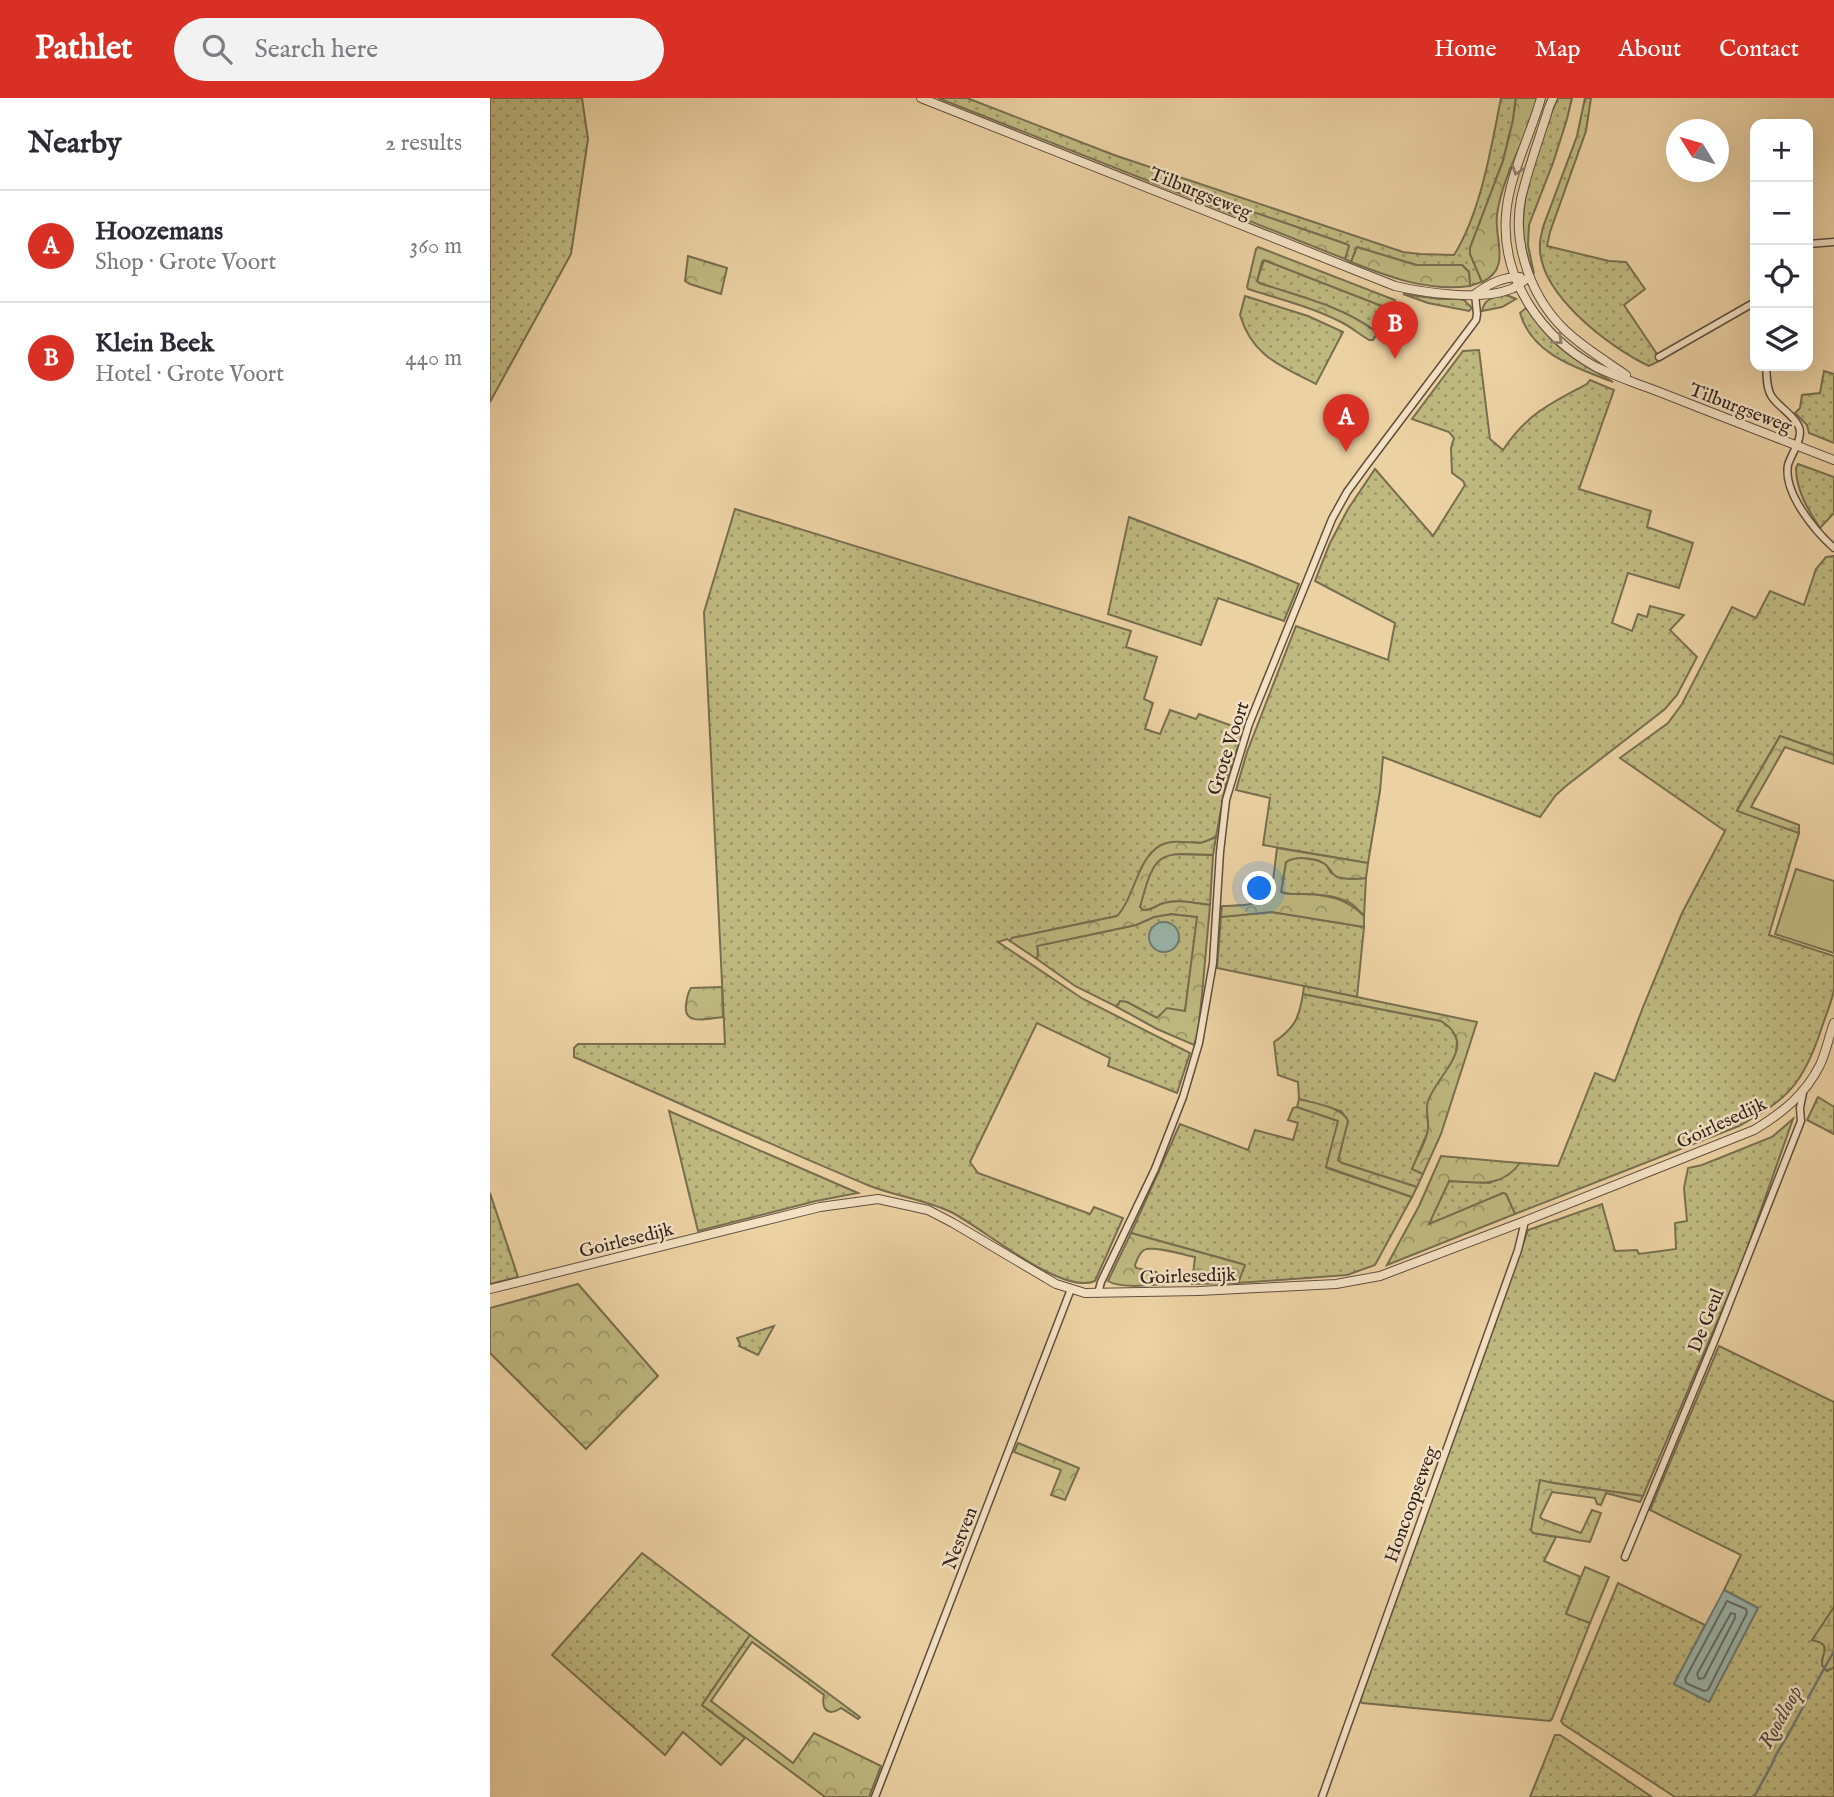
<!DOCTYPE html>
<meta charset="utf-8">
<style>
:root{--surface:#fff;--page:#f2f2f3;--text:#2b2b33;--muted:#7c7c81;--line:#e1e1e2;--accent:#d93025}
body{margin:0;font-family:"IM FELL English",serif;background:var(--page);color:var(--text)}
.controls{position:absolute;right:21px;top:21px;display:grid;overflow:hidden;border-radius:14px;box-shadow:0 7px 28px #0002}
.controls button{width:63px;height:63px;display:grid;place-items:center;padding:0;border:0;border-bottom:2px solid var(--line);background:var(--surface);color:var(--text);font:35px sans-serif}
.compass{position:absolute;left:1176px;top:21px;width:63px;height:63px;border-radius:50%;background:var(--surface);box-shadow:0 7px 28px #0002;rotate:307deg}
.you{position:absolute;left:770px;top:791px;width:24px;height:24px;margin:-18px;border:5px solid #fff;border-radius:50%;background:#1a73e8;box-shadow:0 0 0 10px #1a73e833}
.badge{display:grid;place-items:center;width:46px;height:46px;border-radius:50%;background:var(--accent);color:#fff;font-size:23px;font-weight:700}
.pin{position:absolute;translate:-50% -58px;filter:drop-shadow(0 2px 4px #0008)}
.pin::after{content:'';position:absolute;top:37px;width:24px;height:21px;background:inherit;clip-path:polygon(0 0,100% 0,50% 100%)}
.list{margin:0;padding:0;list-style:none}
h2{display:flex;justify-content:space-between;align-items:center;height:91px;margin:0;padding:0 28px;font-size:30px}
h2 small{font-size:23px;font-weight:400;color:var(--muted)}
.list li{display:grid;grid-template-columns:46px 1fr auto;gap:21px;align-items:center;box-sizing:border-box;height:112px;padding:0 28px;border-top:2px solid var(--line)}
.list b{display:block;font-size:26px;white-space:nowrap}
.list p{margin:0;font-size:23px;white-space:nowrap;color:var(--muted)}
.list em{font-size:23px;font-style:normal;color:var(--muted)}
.icon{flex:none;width:38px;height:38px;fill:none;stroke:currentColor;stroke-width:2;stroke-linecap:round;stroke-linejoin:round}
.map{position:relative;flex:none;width:1344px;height:1699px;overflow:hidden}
header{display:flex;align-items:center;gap:42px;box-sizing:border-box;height:98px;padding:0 35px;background:var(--accent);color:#fff}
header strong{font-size:33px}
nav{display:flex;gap:38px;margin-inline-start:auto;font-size:24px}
.search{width:490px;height:63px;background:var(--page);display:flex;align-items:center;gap:18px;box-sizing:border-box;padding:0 24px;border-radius:38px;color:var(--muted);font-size:26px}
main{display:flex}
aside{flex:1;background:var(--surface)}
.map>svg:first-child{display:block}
.grass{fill:url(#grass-dots);stroke:#786e4f;stroke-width:2}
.forest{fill:url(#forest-crowns);stroke:#786e4f;stroke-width:2}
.wetland{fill:url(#wetland-marsh);stroke:#786e4f;stroke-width:2}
.pitch{fill:#bfb980;stroke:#786e4f;stroke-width:2}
.water{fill:#9ab6ad;stroke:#707b74;stroke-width:2}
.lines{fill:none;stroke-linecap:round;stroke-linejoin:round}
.shore{stroke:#666c66;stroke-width:2}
.stream{stroke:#707b74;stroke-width:2.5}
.minor-casing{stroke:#604e3f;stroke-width:9}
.tertiary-casing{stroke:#604e3f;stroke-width:10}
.minor{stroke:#f3e1c3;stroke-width:6}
.tertiary{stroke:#f3e1c3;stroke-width:8}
.oneway{stroke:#928270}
.labels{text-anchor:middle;stroke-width:5;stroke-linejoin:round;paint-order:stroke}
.street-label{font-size:19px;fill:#31231e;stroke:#f3e1c3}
.water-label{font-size:21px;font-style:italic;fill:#4b4842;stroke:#f3e1c3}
</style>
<header>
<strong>Pathlet</strong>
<div class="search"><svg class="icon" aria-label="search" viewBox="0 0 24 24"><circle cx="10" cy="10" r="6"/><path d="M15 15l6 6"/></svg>Search here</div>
<nav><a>Home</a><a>Map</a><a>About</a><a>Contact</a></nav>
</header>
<main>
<aside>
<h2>Nearby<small>2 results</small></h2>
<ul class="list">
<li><span class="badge">A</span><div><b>Hoozemans</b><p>Shop · Grote Voort</p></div><em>360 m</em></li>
<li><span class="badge">B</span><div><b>Klein Beek</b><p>Hotel · Grote Voort</p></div><em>440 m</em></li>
</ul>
</aside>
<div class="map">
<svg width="1344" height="1699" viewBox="0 0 1344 1699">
<defs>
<pattern id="grass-dots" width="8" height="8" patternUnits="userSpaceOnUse" patternTransform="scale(1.75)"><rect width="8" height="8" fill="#bfb980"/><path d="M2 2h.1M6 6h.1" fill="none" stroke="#9c9668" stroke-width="1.8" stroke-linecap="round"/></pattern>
<pattern id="forest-crowns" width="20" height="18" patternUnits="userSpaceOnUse" patternTransform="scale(1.75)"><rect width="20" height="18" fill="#bfb980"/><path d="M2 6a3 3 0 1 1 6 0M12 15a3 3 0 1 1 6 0" fill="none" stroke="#9c9668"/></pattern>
<pattern id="wetland-marsh" width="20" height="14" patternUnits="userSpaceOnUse" patternTransform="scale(1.75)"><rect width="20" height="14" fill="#bfb980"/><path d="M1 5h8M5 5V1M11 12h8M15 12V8" fill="none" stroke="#9c9668"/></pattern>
</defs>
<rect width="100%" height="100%" fill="#ecd1a3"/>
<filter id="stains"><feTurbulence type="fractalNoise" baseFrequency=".00286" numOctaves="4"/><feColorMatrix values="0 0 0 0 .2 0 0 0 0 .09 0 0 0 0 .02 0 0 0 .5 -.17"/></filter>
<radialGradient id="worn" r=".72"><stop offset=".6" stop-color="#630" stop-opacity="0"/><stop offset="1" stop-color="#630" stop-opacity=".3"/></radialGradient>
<g class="grass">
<polygon points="0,0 92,0 98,41 81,156 0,304"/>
<path d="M448,0H477L624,57L913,154L930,156L964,157C991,114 1001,50 1011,0H1026L1023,22L1013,63L980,150V156L992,184L980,188L979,174L972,167H926L867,149L861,164L855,161L859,148L856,146L708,95L704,101Z"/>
<path d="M1068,0H1082L1077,21L1063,65L1039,127L1038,147L1044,176C1023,133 1036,89 1050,47C1056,31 1060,15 1068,0Z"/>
<path d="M1095,0H1101L1096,33L1060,134L1057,148L1119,163L1136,164L1155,191L1134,207L1171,262L1159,268C1119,249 1047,195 1050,146C1050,140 1052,135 1053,129L1087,38Z"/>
<path d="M774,162L902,212C898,222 893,231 885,239L886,237C854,209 809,199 769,185L767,183Z"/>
<polygon points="913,196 949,201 969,201 974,202 982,210 979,213 938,205"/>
<path d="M1014,197L1019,198L1026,201L1012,209L992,213C994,201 1003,199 1014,197Z"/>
<path d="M755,198L818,218L853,234L826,286C791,268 762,258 750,217Z"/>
<path d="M1036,210C1046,221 1054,234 1064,244C1081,260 1103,272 1123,284C1087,270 1042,257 1030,215Z"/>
<path d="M989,252L1000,341L1013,352C1036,317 1060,305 1097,286L1100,282L1124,292L1089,391L1161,413L1157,429L1203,445L1189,490L1138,475L1122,525L1142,533L1148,516L1157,519L1160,508L1194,517L1180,532L1207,559L1187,597L1175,611L1076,688L1066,697L1050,719L893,659L890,693L878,765L773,747L780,700L746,692L757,654L806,528L898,562L905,525L825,483L840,445L858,411L885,371L943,438L975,387L973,383L962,375L961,350L964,340L959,334L922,321L973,253Z"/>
<polygon points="1334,273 1344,276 1344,345 1319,335 1317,327 1305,315 1310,310 1312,297 1330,295"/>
<path d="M1308,366L1344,379V415L1330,430C1318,412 1306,392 1306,370Z"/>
<path d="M245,411L641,533L636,549L667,559L654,601L663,605L655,631L670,636L680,612L706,621L709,616L754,632L737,679L726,739L713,745L702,744L653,767L635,810L627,818L522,840L520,843L517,841L508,844L593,901L700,955L687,995L618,968L620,960L547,925L480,1064L488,1075L600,1116L604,1109L633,1120L605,1183C572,1198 493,1130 461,1114C435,1102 406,1098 380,1088C281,1047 183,1002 84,959V950L88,946H235L214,514Z"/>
<polygon points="639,419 761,466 809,486 794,523 728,500 711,547 618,516"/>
<path d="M1344,458V657L1290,638L1247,712L1309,735L1279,837L1344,858C1344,869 1344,880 1344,891C1342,904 1335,919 1331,932C1313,986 1298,1001 1249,1028L1025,1116L1016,1096L1013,1095L940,1127L939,1124L959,1083L1000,1085L1030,1065L1068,1068L1105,975L1125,983L1153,909L1192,815L1235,733L1130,660L1178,625L1192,606L1242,509L1266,520L1280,493L1314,507L1326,471L1336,459Z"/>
<path d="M680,756L723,757L720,807C705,805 689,801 674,805C666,807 662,813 653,812L650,809C654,794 657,772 669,761C671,760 678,757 680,756Z"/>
<path d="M806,759L826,762L836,766L841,775L860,781L876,780L874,818C870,814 866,809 862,806C849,798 828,796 813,796C805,796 798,797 791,794L796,763Z"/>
<polygon points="782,814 874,829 867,899 727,870 731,819"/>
<path d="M681,816L708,819L695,914C682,913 677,909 667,920L637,904L630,903L627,909L585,888L547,861L548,854L546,848L646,827L664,819Z"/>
<path d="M813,896L951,923L962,931L967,942L966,955L959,971L947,988L937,1018L939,1031L922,1071L933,1076L927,1089L852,1065L848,1062L858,1023L851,1013L809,1001L808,984L788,977L784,944C805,930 809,920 813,896Z"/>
<polygon points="1328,999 1344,1009 1344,1036 1317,1022"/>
<polygon points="807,1009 849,1023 837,1070 922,1099 885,1167 857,1177 748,1185 754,1168 752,1166 641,1135 690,1026 758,1052 765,1032 803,1042 808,1025 798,1022 803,1010"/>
<polygon points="179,1013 368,1095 326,1103 208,1133"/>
<polygon points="1303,1021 1251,1168 1153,1398 1050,1383 1043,1435 1066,1439 1054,1463 1091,1479 1076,1515 1100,1525 1062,1621 1060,1623 872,1605 870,1603 1038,1132 1112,1106 1125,1153 1147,1152 1149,1156 1186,1151 1185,1125 1197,1123 1194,1090 1198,1070 1212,1067 1282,1039"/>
<polygon points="0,1095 28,1179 0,1186"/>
<polygon points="284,1228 268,1257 249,1248 250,1246 247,1240"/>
<polygon points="1229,1248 1344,1304 1344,1509 1323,1542 1331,1544 1334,1547 1335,1556 1332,1562 1337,1573 1344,1569 1344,1699 1185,1699 1073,1626 1071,1623 1128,1485 1215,1527 1184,1586 1219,1604 1268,1510 1234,1492 1251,1457 1160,1412"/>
<polygon points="152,1455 260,1537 212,1607 255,1640 231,1667 193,1634 175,1657 62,1557"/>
<polygon points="1065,1637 1070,1637 1162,1699 1040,1699"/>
</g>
<g class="forest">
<path d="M1026,0H1049C1038,38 1012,77 1007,117C1004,142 1022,170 992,184L980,156V150L1013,63L1023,22Z"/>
<polygon points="708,95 856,146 859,148 855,161 704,101"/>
<path d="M768,149L905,202L902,212L774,162L772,164L767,183L769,185C808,198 852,208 885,233L886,237L883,242H879C869,236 861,229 851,224C822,209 789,201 758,191L757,189L766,151Z"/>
<path d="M867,149L926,167H972L979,174L980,188C939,194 899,179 861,164Z"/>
<polygon points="198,158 237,170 231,196 200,186 195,183"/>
<polygon points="1290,638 1344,657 1344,666 1295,649 1261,709 1309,727 1309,735 1247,713"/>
<path d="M726,739L723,757C668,754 665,753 650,809L653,812C662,813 666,807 674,805C689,801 705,805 720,807L712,897L708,934L704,947L667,931L627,909L630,903L637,904L667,920L677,910L695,913L707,819L681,816L664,819L646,827L547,848L548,854L547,861L520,843L522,840L627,818C645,799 647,760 671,747C683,741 697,745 710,745C715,744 721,741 726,739Z"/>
<path d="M787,750L878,765L876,780C867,781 857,782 847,779C841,776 840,770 835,766C826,759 805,758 796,764L791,794C798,797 805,796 813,796C838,797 856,800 874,818V829L782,814L731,819L732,808C754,807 768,810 782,791Z"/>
<path d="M814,888L987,924L951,1036L933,1076L922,1071C926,1060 938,1041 938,1030C939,1021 935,1012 938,1003C948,975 990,947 951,923L813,896Z"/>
<path d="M232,889L233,919C220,920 193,929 196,907C197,900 197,896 201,890Z"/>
<path d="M809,1001C823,1005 853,1009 858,1023L848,1062L852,1065L927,1089L922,1099L836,1069L848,1023L807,1009Z"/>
<path d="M951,1058L1030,1065C1011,1091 987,1084 959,1083L939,1126L1013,1095L1016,1096L1025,1116L897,1167L929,1108Z"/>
<path d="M641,1135L752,1166L755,1167L748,1185L702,1186L705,1159C694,1157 663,1147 654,1152C649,1155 647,1162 645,1167L646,1170L666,1174L677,1183L676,1186C660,1187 631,1191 618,1183Z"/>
<polygon points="88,1186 168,1278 96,1351 0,1255 0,1210"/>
<polygon points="528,1345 589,1370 575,1402 561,1397 571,1372 524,1354"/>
<polygon points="1050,1382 1063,1385 1153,1398 1150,1404 1116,1395 1111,1407 1107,1406 1105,1400 1062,1394 1050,1419 1052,1421 1091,1435 1102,1412 1111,1415 1100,1444 1043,1435 1041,1432"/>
<path d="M260,1537L370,1619L368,1621L351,1610C338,1619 331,1611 334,1597L262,1544L221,1603L303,1665L324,1635L391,1668L379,1699H335L212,1607Z"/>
</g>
<path class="wetland" d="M1344,1509V1569L1337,1573L1332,1567C1331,1554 1344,1547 1322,1542Z"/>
<g class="pitch">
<polygon points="1306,771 1344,783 1344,855 1285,836"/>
<polygon points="1095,1469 1119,1479 1100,1525 1076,1516"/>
</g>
<g class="water">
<circle cx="674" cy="839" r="15"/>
<polygon points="1234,1492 1268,1510 1219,1604 1184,1586"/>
</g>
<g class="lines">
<g class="shore">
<polygon points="1237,1503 1256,1511 1257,1515 1218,1592 1214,1593 1196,1585 1195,1581"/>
<polygon points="1241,1515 1245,1516 1245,1520 1214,1580 1209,1581 1207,1576"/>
</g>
<path class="stream" d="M1264,1699L1282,1666C1285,1656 1293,1646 1298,1637C1313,1609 1328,1581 1344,1553"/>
<defs>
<g id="minor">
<polyline points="1318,146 1344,144"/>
<polyline points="1265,153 1265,161"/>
<polyline points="1169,259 1265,204"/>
<path d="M1276,268C1277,277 1276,291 1282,299C1289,309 1302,316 1308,327C1315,338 1301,356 1298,367C1293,395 1325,433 1344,450"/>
<polyline points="608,1195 611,1184 665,1071 693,999 709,945 723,865 730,754 736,702 759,626 842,421 857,394 876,368 986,222 987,216 985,196"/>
<polyline points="1135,1459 1226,1239 1311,1023 1310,1010 1313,995"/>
<polyline points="385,1699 581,1191"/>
<polyline points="832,1699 1028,1152 1035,1123"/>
</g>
<g id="tertiary">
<path d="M431,0L905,188C935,195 992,203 1021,191C1028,188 1033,183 1039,179"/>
<path d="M1051,0C1040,39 1019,77 1016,117C1011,181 1051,239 1106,269C1119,275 1132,280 1145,285C1165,292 1185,300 1205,308C1251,326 1298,344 1344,362"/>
<path d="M1063,0L1059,9C1050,39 1038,70 1031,101C1022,148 1042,201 1076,233C1094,250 1116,263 1136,277"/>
<path d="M985,196C999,186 1012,179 1030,179"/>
<path d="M0,1191L330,1109L388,1101L438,1112L463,1125L566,1186L595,1195L709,1193L846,1186L890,1178L1035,1123L1264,1032C1292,1015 1315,997 1330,967C1336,954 1339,938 1344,925"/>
</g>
</defs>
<use href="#minor" class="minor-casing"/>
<use href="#tertiary" class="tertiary-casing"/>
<use href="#minor" class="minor"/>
<use href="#tertiary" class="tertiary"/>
</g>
<defs><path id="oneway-chevron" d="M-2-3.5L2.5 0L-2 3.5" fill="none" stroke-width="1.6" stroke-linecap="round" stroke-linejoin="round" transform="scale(1.75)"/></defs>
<g class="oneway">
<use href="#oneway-chevron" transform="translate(1027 72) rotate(109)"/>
<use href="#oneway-chevron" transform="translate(1068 242) rotate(42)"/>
</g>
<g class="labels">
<g class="street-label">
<text transform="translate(711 94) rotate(22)" y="7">Tilburgseweg</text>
<text transform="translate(1251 309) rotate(21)" y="7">Tilburgseweg</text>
<text transform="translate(737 650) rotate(-72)" y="7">Grote Voort</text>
<text transform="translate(1231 1024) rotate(-25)" y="7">Goirlesedijk</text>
<text transform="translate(136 1141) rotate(-14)" y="7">Goirlesedijk</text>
<text transform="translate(698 1177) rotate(-2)" y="7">Goirlesedijk</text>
<text transform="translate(1215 1222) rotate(-68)" y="7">De Geul</text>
<text transform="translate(920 1406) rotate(-70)" y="7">Honcoopseweg</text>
<text transform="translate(469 1440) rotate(-69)" y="7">Nestven</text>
</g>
<g class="water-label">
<text transform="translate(1290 1619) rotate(-61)" y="7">Roodloop</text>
</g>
</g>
<rect width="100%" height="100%" filter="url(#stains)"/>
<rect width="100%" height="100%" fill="url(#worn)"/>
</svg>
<div class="controls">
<button>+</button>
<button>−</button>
<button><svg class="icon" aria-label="locate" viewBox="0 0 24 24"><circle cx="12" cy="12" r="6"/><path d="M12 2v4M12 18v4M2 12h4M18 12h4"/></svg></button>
<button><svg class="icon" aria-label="layers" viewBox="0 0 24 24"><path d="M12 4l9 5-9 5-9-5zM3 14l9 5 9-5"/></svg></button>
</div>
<svg class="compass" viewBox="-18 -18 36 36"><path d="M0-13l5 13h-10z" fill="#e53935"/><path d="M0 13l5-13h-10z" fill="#7c7c81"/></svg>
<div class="you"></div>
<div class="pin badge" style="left:856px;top:354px">A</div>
<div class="pin badge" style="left:905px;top:261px">B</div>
</div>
</main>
